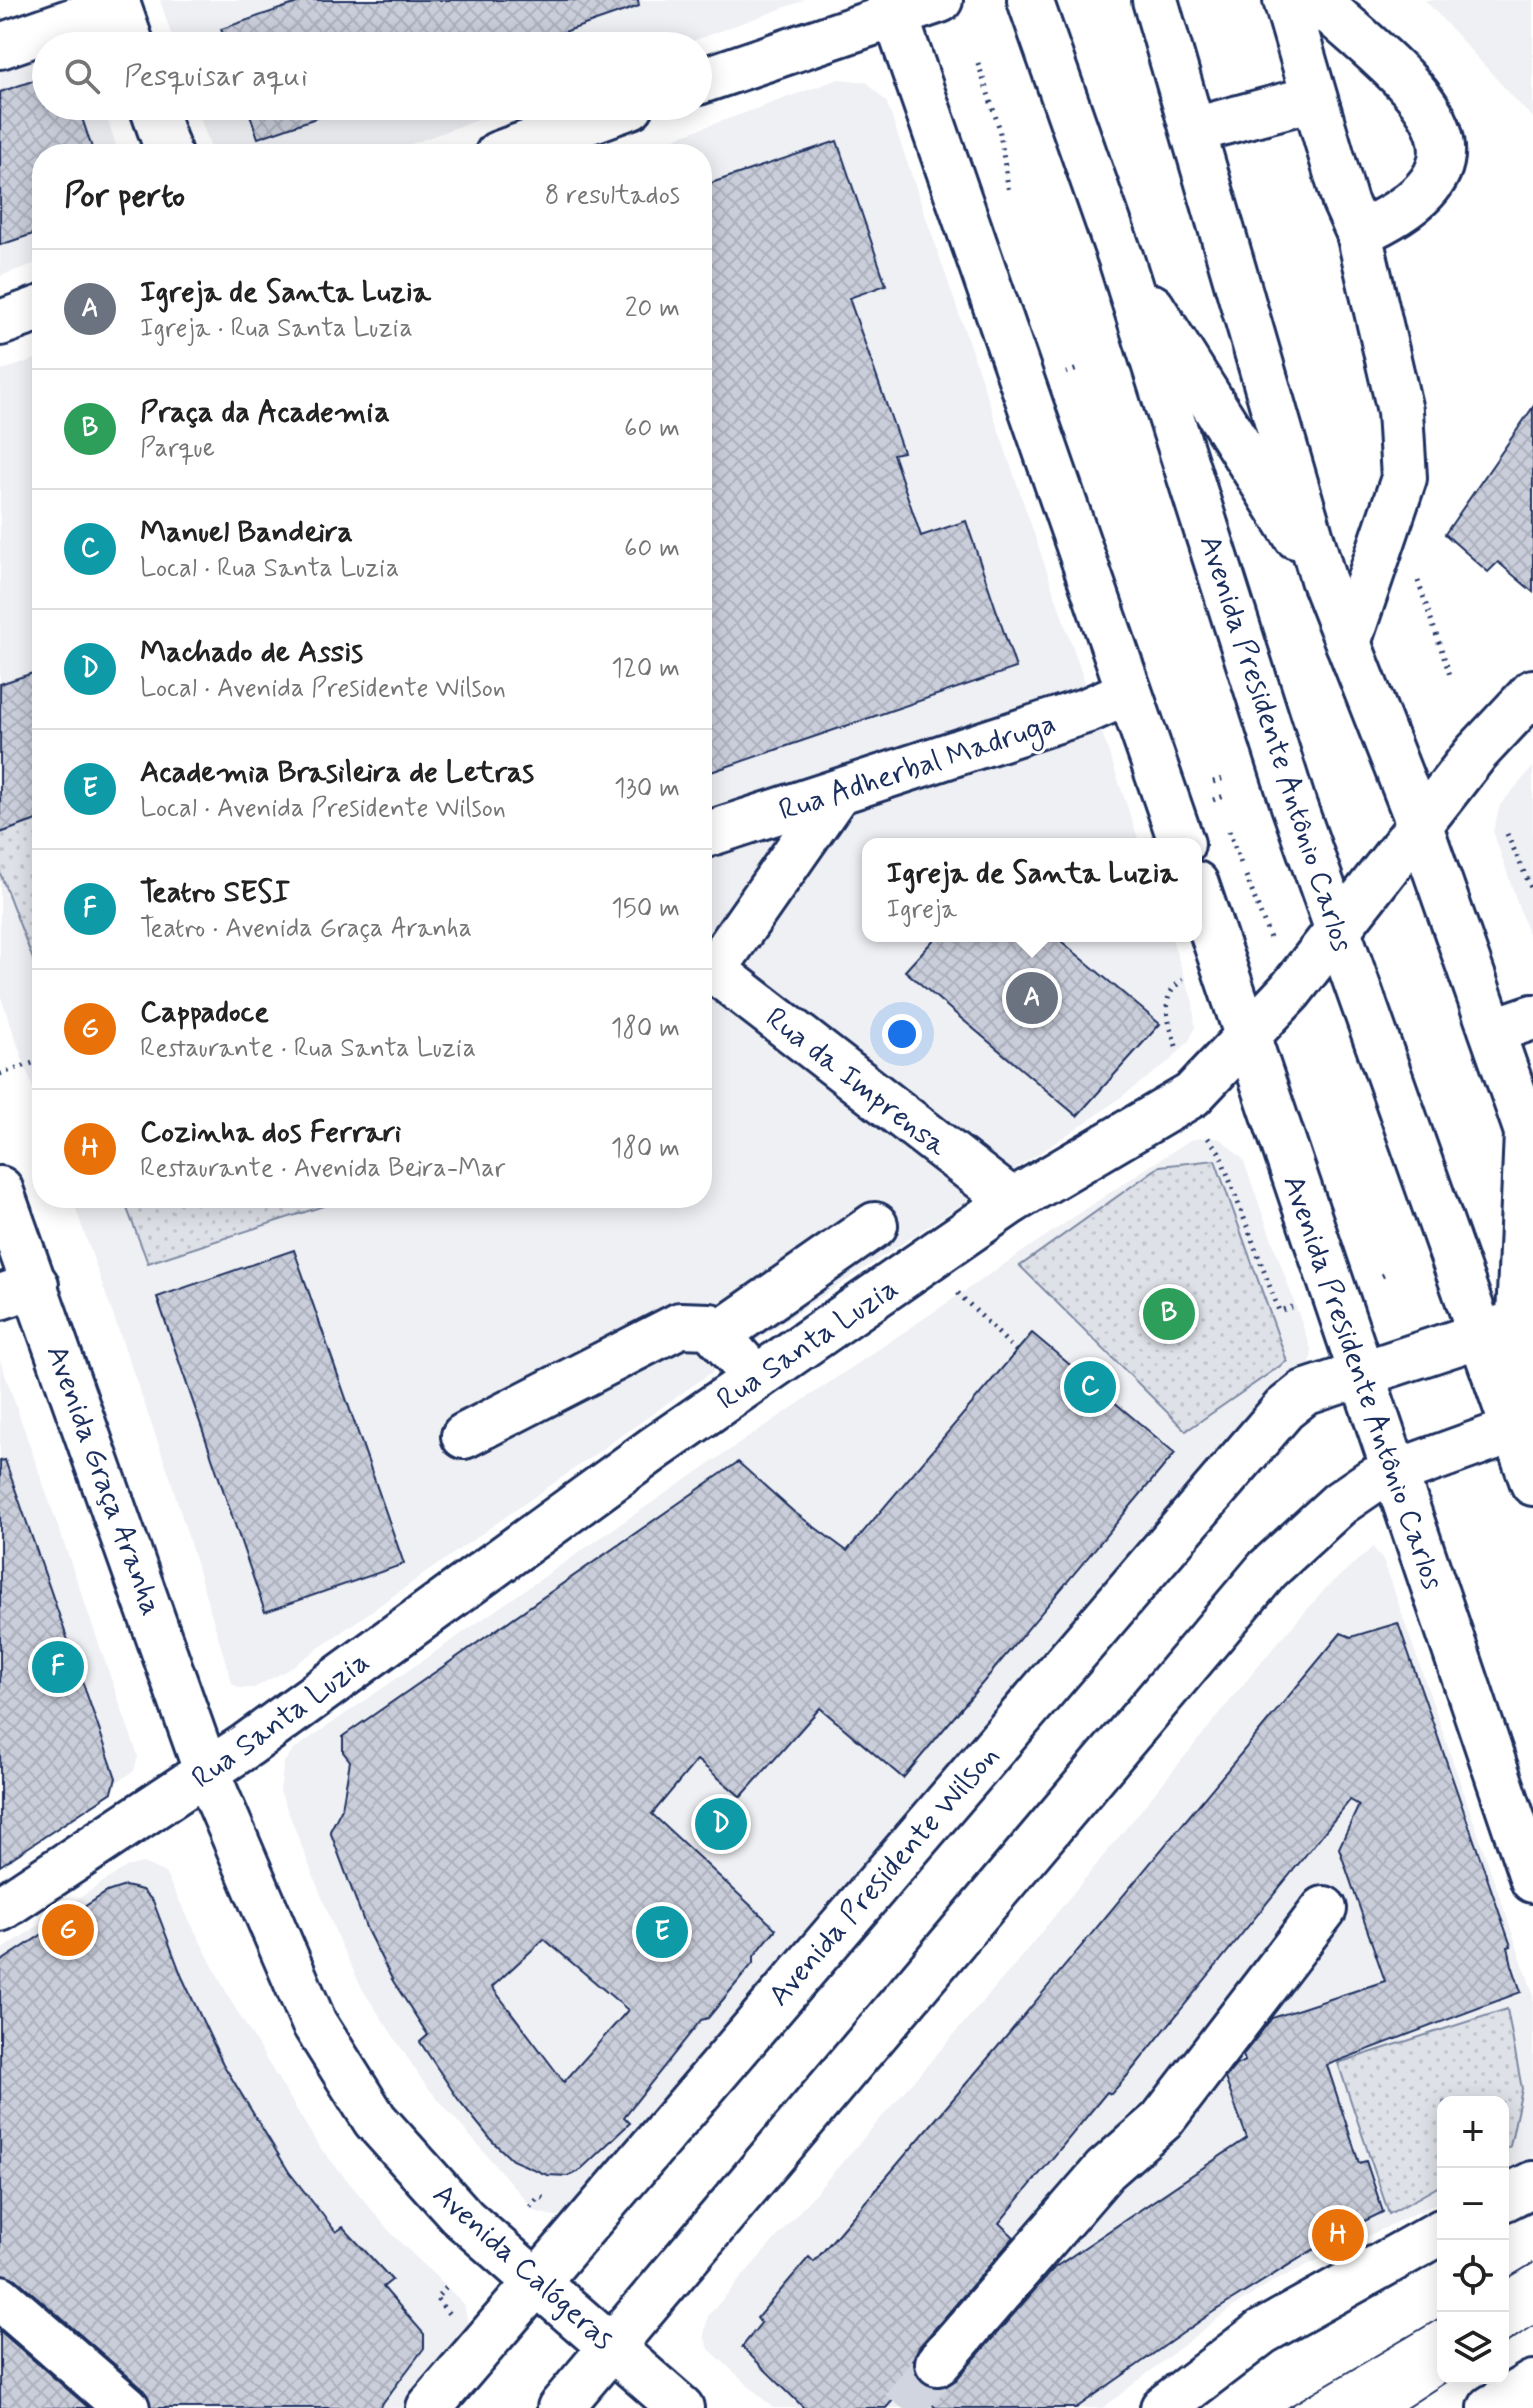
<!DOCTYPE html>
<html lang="pt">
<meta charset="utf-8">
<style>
:root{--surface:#fff;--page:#f2f2f2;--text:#222;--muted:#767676;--line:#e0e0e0;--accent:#d93025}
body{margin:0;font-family:Mynerve,sans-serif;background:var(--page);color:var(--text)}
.controls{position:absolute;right:24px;bottom:24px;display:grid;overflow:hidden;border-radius:16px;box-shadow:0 4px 20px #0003}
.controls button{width:72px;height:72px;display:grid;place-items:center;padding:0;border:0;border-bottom:2px solid var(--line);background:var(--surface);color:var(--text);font:40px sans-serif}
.you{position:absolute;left:902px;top:1034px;width:28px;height:28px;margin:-20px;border:6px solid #fff;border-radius:50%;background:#1a73e8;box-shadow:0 0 0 12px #1a73e833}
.badge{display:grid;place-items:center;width:52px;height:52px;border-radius:50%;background:var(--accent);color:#fff;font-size:26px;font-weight:700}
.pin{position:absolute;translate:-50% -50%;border:4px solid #fff;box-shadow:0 2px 8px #0006}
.popup{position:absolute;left:862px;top:838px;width:340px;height:104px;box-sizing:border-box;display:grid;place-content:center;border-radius:16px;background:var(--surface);filter:drop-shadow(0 2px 6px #0005);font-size:26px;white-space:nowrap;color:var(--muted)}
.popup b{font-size:30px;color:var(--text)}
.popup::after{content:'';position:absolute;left:50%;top:100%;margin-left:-16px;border:16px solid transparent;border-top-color:var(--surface)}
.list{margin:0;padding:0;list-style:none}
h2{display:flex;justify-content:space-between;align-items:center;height:104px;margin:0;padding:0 32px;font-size:34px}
h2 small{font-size:26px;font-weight:400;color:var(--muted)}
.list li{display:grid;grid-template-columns:52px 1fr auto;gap:24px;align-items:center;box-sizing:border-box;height:120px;padding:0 32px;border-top:2px solid var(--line)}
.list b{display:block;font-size:30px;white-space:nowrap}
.list p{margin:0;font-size:26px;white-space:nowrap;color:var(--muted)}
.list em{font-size:26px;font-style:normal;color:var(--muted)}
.icon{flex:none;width:44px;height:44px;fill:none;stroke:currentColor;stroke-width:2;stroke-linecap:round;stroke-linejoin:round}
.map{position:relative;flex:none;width:1533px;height:2408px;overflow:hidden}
.search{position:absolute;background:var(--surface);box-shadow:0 4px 20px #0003;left:32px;top:32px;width:680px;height:88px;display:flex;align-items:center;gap:20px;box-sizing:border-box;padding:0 28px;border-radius:44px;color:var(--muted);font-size:30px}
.panel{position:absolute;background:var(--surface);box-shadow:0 4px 20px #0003;left:32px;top:144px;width:680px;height:1064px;border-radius:32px}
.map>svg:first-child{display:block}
.built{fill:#eff0f4}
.park{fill:url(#park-dots);stroke:#7c88a2;stroke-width:2}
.building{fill:url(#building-cross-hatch);stroke:#1b2f5e;stroke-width:2;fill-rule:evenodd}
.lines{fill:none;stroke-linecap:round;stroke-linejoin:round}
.minor-tunnel{stroke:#d1d5df;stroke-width:44;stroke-dasharray:44 22;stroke-linecap:butt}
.minor-casing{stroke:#1b2f5e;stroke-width:50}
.major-casing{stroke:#1b2f5e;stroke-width:50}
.path{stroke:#1b2f5e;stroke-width:5;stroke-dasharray:2 6;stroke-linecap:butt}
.minor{stroke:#fff;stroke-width:44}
.major{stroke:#fff;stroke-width:44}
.tram{stroke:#1b2f5e;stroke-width:2}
.labels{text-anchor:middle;stroke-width:6;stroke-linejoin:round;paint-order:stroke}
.street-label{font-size:30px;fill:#1b2f5e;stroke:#fff}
</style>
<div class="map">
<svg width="1533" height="2408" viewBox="0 0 1533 2408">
<defs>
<pattern id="park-dots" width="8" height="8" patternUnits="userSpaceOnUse" patternTransform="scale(2)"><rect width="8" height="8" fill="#dee1e7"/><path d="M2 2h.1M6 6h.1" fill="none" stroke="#bec1c9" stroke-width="1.8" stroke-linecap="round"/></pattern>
<pattern id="building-cross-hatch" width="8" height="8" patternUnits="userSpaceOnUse" patternTransform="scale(2)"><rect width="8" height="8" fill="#caceda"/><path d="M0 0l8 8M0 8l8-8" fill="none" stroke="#adb1be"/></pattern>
</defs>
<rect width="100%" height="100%" fill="#fff"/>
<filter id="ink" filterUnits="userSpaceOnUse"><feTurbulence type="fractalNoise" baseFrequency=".0125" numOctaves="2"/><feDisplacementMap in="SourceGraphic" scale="16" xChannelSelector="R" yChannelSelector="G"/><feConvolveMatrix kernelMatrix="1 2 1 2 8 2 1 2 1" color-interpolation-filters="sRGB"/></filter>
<g filter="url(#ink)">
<g class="built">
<polygon points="160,0 805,0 679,46 175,46"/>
<polygon points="1425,0 1533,0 1533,118 1521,106"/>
<polygon points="46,54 46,106 103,106 119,154 42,154 42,261 0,276 0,71"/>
<polygon points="839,79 867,82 887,103 1140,844 868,844 868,936 1171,936 1193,1002 1195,1028 1189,1041 1171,1060 1097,1115 779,1325 289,1669 254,1688 239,1688 232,1683 170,1477 72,1198 702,1198 702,154 630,154"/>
<polygon points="196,106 515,106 384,154 213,154"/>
<polygon points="42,357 42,1114 0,994 0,371"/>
<polygon points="1533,767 1533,949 1493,831 1500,805"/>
<polygon points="1207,1137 1221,1139 1243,1159 1312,1352 1310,1365 1274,1387 1201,1469 895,1835 571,2210 556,2217 535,2211 424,2083 363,1990 339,1941 280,1791 284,1762 293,1750 619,1525 1139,1173 1190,1140"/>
<polygon points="0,1360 138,1756 134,1771 0,1859"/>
<polygon points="1373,1547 1384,1562 1533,1993 1533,2157 1503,2172 1503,2102 1443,2102 1443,2200 1272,2282 1230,2309 1103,2408 773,2408 709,2349 704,2336 708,2316 1012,1968 1274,1647 1328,1586"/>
<polygon points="143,1863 165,1873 231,2001 318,2145 391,2233 464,2304 469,2328 409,2408 152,2408 0,2277 0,1951 126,1867"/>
</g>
<g class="park">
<polygon points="42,818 42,983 0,873 0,833"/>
<polygon points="1215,1160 1287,1361 1186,1431 1020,1266 1160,1166"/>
<polygon points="123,1198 331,1198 333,1203 148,1263"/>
<polygon points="1507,2009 1522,2089 1510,2146 1503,2150 1503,2102 1443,2102 1443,2184 1389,2214 1338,2063"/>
</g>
<g class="building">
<polygon points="306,0 638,0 639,6 524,46 227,46 221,29"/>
<polygon points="38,79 46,106 78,106 94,154 42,154 42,231 0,245 0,92"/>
<polygon points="247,106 351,106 258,138"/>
<polygon points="837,141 886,285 849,298 903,452 893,454 921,536 966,521 1016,668 702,775 702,186"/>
<polygon points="1533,407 1533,592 1498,562 1488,572 1445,534"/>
<polygon points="42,670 42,818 0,833 0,684"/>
<polygon points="937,936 1055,936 1160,1024 1077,1116 905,971"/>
<polygon points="294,1250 404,1564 265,1612 157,1297"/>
<path d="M1032,1333L1175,1453L903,1778L820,1708L741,1797L697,1760L652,1814L776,1929L754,1956V1962L708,2018L701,2020L624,2117L630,2123L578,2172L568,2176L547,2175L512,2160L492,2141L458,2099L420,2042L428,2035L393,1981L367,1930L330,1831L342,1808L350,1761L343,1752V1736L738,1462L794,1512L847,1551ZM544,1939L628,2010L564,2082L492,1987Z"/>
<polygon points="5,1460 116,1778 112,1792 0,1866 0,1461"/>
<path d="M1398,1623L1511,1946L1508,1947L1512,1965L1521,1992L1327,2065L1359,2163L1366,2161L1383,2212L1342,2232L1213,2312L1076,2408H936L907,2384L886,2408H804L742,2347L761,2323L757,2318L809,2257L814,2262L1006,2037L1341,1633L1351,1637ZM1350,1800L1359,1805L1339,1848L1385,1981L1272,2018L1243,2055L1245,2061L1236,2065L1225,2078L1247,2138L1054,2268L956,2380L945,2387L934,2388L922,2382L914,2370L913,2359L919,2347L1014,2237L999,2223L1107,2092L1111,2094L1128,2075Z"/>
<polygon points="125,1886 142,1890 153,1901 182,1977 223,2064 289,2172 336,2232 343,2227 392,2280 383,2287 424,2334 424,2348 379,2408 151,2408 143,2389 16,2279 0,2274 0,1962 107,1892"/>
<polygon points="0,2331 89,2408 0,2408"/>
</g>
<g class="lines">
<polyline class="minor-tunnel" points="902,2408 938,2363"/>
<defs>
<g id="minor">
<polyline points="116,0 132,46"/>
<polyline points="1286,0 1345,202 1359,233 1400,411 1404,478 1348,643"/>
<path d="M1317,0C1400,77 1528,158 1359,233"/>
<polyline points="0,46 118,5"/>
<polyline points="698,82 940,0"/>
<polyline points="152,106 169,154"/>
<polyline points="1194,130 1314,98"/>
<polyline points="498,154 631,106"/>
<polyline points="0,323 42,308"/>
<polyline points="702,836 1088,710 1129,692"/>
<polyline points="702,961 1012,1201"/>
<polyline points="713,971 837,793"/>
<polyline points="1492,1031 1533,1017"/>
<polyline points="0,1297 36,1285"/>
<polyline points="719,1334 875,1225"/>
<polyline points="464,1436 680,1325 710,1326 756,1378"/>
<polyline points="0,1909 247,1745 655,1448 1012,1201 1192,1095 1290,991 1476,753 1533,692"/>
<polyline points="0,2298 127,2408"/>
<polyline points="938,2363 1105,2170 1162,2120 1324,1909"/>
<polyline points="429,2408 1284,1409 1304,1393 1516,1323"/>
</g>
<g id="major">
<polyline points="890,0 1182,844"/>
<polyline points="1030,0 1121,259 1294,806 1533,1483"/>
<polyline points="1155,0 1323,579 1420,826 1533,1149"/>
<polyline points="1152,307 1296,536"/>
<polyline points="1196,884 1533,1880"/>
<polyline points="0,1189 207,1773 314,2023 375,2120 464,2219 681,2408"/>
<polyline points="1515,1411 1527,1133"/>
<polyline points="1503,2199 1533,2184"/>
<polyline points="560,2408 1268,1569 1340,1503 1372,1481 1533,1423"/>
<polyline points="1163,2408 1262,2332 1443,2231"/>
<polyline points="1491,2408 1533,2383"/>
</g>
</defs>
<use href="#minor" class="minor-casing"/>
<use href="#major" class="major-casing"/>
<g class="path">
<polyline points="978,63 999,127 1009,193"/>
<polyline points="1066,373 1081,368"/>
<polyline points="1418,581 1451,678"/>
<polyline points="1213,782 1222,779"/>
<polyline points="1213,800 1227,795"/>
<polyline points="1229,831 1242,866"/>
<polyline points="1507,834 1533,892"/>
<polyline points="1246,876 1271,941"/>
<path d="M1176,1046C1169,1021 1157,997 1183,980"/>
<polyline points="0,1074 42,1060"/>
<polyline points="1208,1138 1219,1152 1279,1311 1292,1307"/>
<polyline points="1382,1276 1388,1273"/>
<polyline points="958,1293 1016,1351"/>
<polyline points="530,2207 539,2197 548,2199"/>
<polyline points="446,2288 436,2298 449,2314"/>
</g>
<use href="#minor" class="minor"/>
<use href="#major" class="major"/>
<g class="tram">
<polyline points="1503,2281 1533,2263"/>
<polyline points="1503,2345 1533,2326"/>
<polyline points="1287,2408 1443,2316"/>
<polyline points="1406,2408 1452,2378"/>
</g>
</g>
</g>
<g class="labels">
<g class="street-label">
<text transform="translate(1277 743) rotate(72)" y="10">Avenida Presidente Antônio Carlos</text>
<text transform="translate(917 766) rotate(-18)" y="10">Rua Adherbal Madruga</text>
<text transform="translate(857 1081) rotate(38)" y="10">Rua da Imprensa</text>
<text transform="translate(807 1343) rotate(-34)" y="10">Rua Santa Luzia</text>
<text transform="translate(1364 1382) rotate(71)" y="10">Avenida Presidente Antônio Carlos</text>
<text transform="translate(105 1480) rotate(70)" y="10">Avenida Graça Aranha</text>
<text transform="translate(280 1719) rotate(-36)" y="10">Rua Santa Luzia</text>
<text transform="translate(883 1875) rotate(-49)" y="10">Avenida Presidente Wilson</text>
<text transform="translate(524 2266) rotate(42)" y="10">Avenida Calógeras</text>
</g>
</g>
</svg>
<div class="controls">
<button>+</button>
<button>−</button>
<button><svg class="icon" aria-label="locate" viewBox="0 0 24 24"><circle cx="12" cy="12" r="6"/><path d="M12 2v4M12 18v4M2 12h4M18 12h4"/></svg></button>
<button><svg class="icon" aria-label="layers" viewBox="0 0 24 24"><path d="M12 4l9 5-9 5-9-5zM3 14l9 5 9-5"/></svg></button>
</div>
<div class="you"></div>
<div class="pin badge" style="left:1032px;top:998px;background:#6b7280">A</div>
<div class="popup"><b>Igreja de Santa Luzia</b>Igreja</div>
<div class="pin badge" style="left:1169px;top:1314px;background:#2e9e5b">B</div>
<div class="pin badge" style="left:1090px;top:1387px;background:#0f9aa8">C</div>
<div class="pin badge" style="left:721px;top:1824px;background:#0f9aa8">D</div>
<div class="pin badge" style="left:662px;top:1932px;background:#0f9aa8">E</div>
<div class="pin badge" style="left:58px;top:1667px;background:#0f9aa8">F</div>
<div class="pin badge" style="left:68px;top:1930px;background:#e8710a">G</div>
<div class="pin badge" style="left:1338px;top:2235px;background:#e8710a">H</div>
<div class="search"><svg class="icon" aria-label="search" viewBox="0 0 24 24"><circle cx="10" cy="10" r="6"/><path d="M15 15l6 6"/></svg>Pesquisar aqui</div>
<section class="panel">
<h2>Por perto<small>8 resultados</small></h2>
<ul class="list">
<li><span class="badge" style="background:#6b7280">A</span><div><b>Igreja de Santa Luzia</b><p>Igreja · Rua Santa Luzia</p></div><em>20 m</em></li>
<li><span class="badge" style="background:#2e9e5b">B</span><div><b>Praça da Academia</b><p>Parque</p></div><em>60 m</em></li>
<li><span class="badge" style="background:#0f9aa8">C</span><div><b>Manuel Bandeira</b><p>Local · Rua Santa Luzia</p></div><em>60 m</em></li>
<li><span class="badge" style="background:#0f9aa8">D</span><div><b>Machado de Assis</b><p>Local · Avenida Presidente Wilson</p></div><em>120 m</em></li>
<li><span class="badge" style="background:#0f9aa8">E</span><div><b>Academia Brasileira de Letras</b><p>Local · Avenida Presidente Wilson</p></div><em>130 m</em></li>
<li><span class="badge" style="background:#0f9aa8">F</span><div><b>Teatro SESI</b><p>Teatro · Avenida Graça Aranha</p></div><em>150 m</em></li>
<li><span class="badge" style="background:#e8710a">G</span><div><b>Cappadoce</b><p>Restaurante · Rua Santa Luzia</p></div><em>180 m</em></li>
<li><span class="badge" style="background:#e8710a">H</span><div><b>Cozinha dos Ferrari</b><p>Restaurante · Avenida Beira-Mar</p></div><em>180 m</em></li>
</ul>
</section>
</div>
